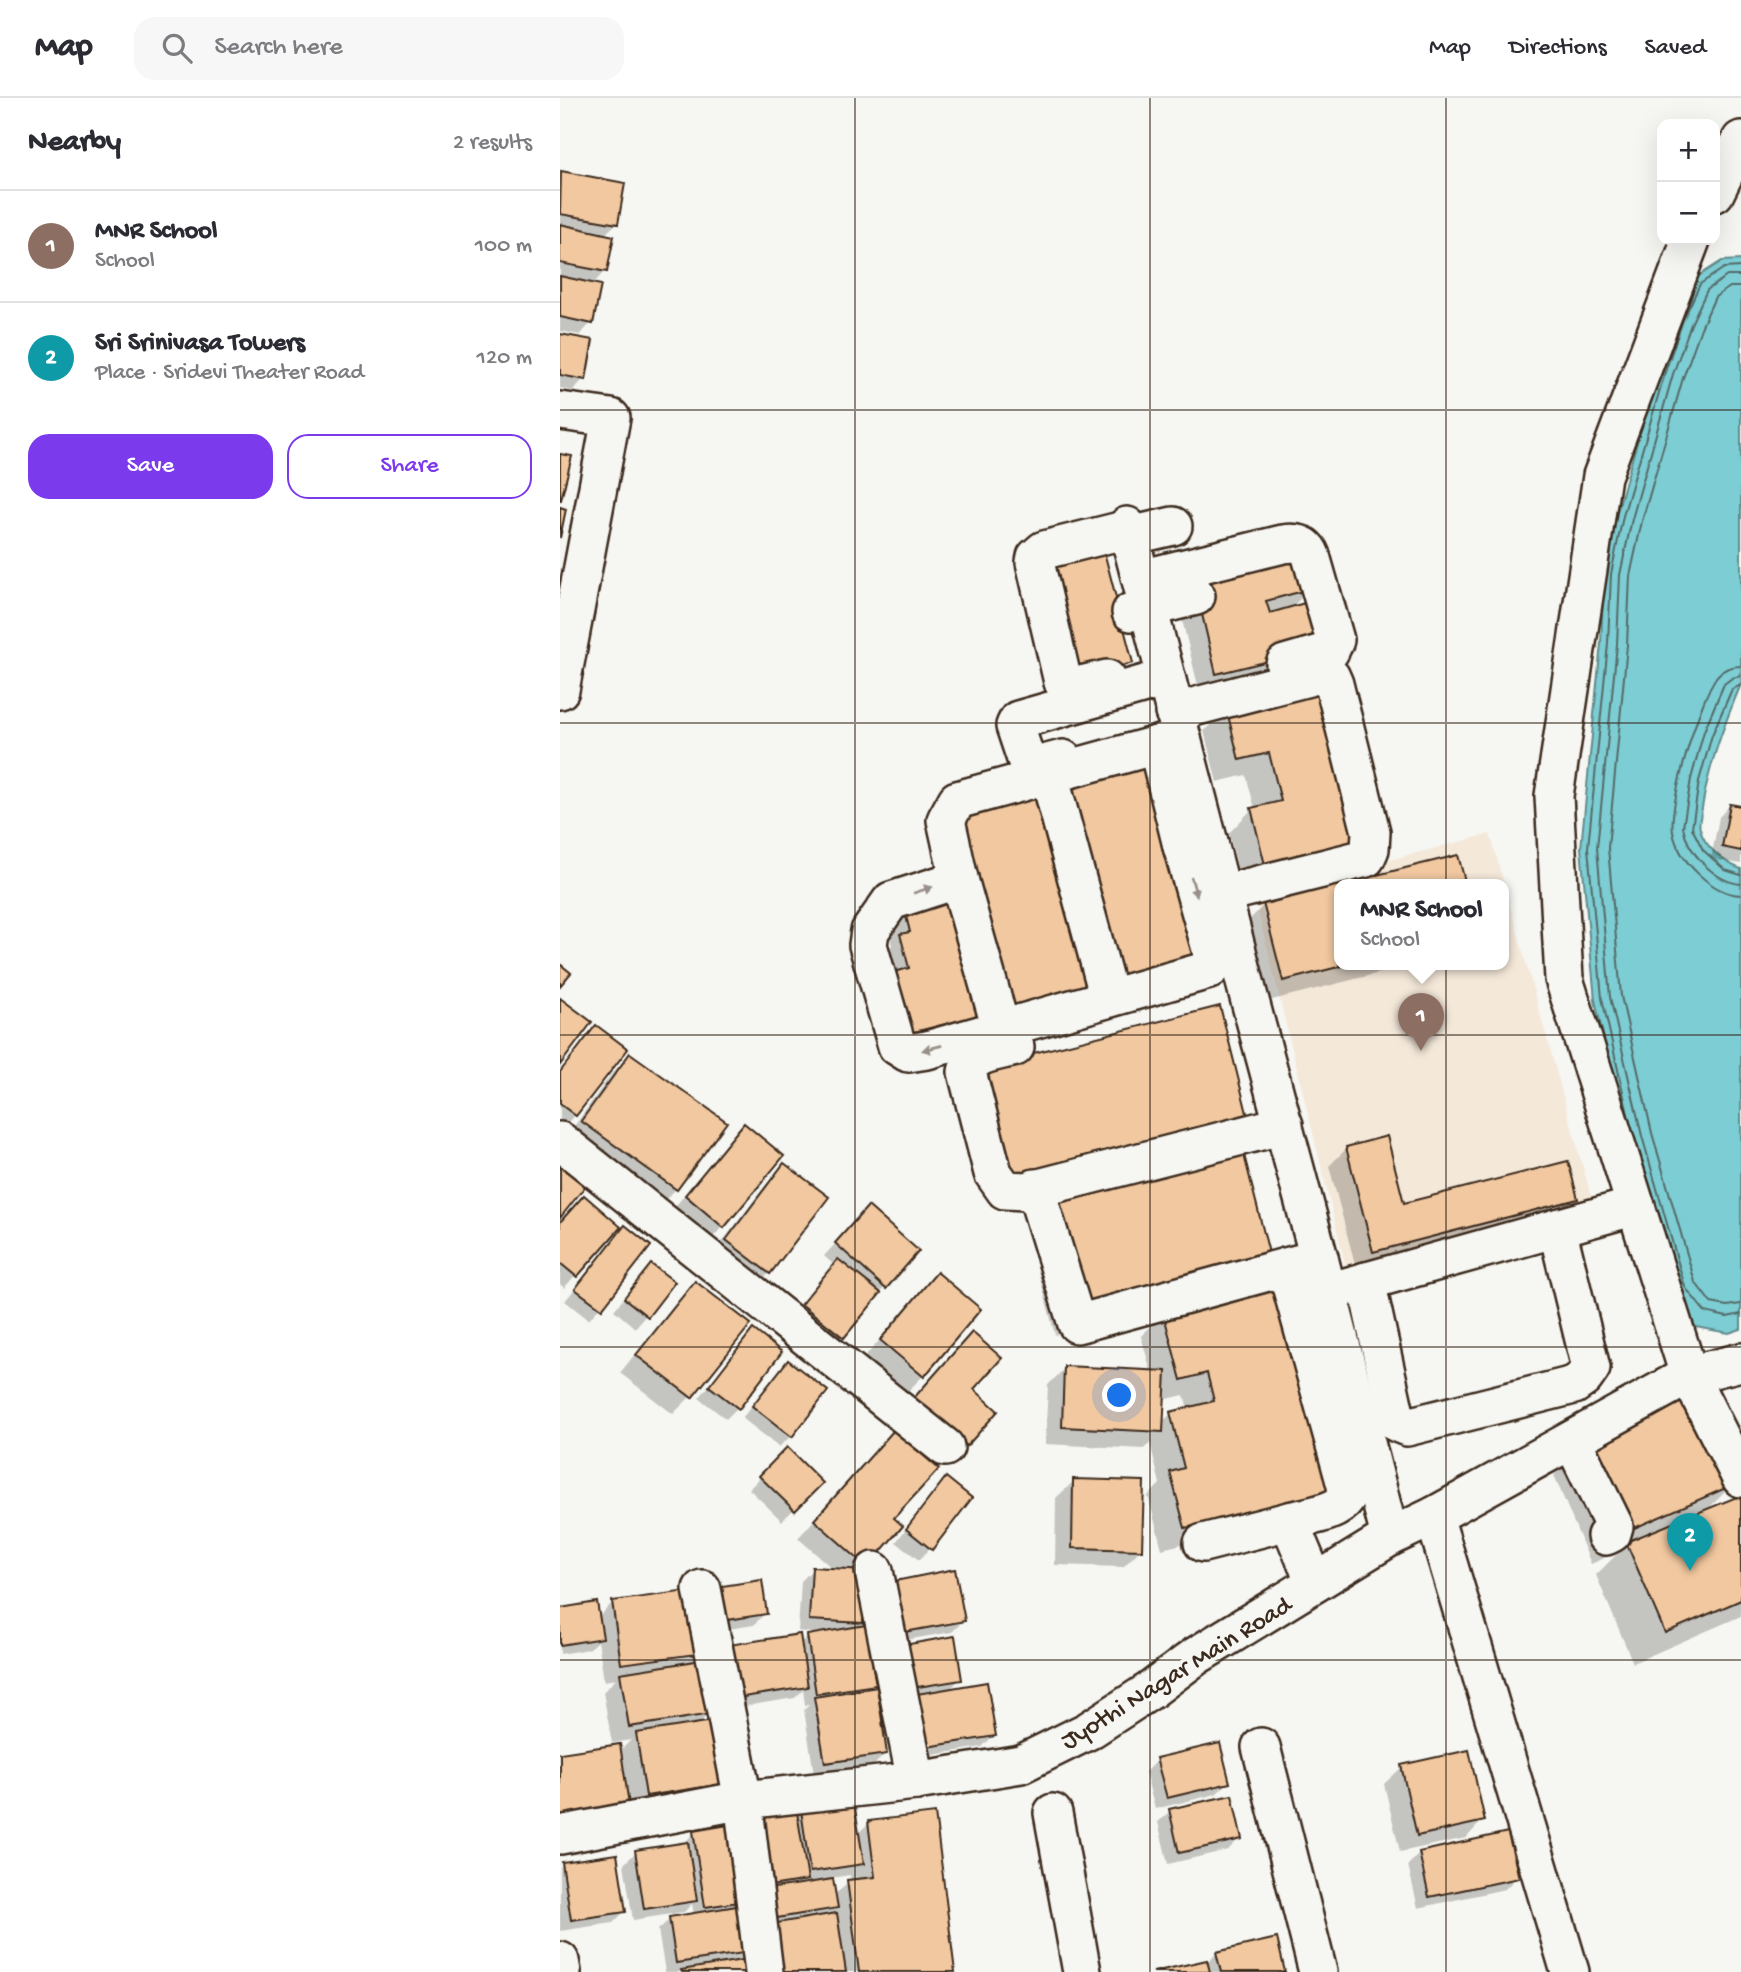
<!DOCTYPE html>
<meta charset="utf-8">
<style>
:root{--surface:#fff;--page:#f7f7f7;--text:#2b2b33;--muted:#7c7c81;--line:#e1e1e2;--accent:#7c3aed}
body{margin:0;font-family:"Gochi Hand",sans-serif;background:var(--page);color:var(--text)}
.controls{position:absolute;right:21px;top:21px;display:grid;overflow:hidden;border-radius:14px;box-shadow:0 7px 28px #0002}
.controls button{width:63px;height:63px;display:grid;place-items:center;padding:0;border:0;border-bottom:2px solid var(--line);background:var(--surface);color:var(--text);font:35px sans-serif}
.you{position:absolute;left:560px;top:1298px;width:24px;height:24px;margin:-18px;border:5px solid #fff;border-radius:50%;background:#1a73e8;box-shadow:0 0 0 10px #1a73e833}
.badge{display:grid;place-items:center;width:46px;height:46px;border-radius:50%;background:var(--accent);color:#fff;font-size:23px;font-weight:700}
.pin{position:absolute;translate:-50% -58px;filter:drop-shadow(0 2px 4px #0008)}
.pin::after{content:'';position:absolute;top:37px;width:24px;height:21px;background:inherit;clip-path:polygon(0 0,100% 0,50% 100%)}
.popup{position:absolute;left:774px;top:781px;width:175px;height:91px;box-sizing:border-box;display:grid;place-content:center;border-radius:14px;background:var(--surface);filter:drop-shadow(0 2px 5px #0005);font-size:23px;white-space:nowrap;color:var(--muted)}
.popup b{font-size:26px;color:var(--text)}
.popup::after{content:'';position:absolute;left:50%;top:100%;margin-left:-14px;border:14px solid transparent;border-top-color:var(--surface)}
.list{margin:0;padding:0;list-style:none}
h2{display:flex;justify-content:space-between;align-items:center;height:91px;margin:0;padding:0 28px;font-size:30px}
h2 small{font-size:23px;font-weight:400;color:var(--muted)}
.list li{display:grid;grid-template-columns:46px 1fr auto;gap:21px;align-items:center;box-sizing:border-box;height:112px;padding:0 28px;border-top:2px solid var(--line)}
.list b{display:block;font-size:26px;white-space:nowrap}
.list p{margin:0;font-size:23px;white-space:nowrap;color:var(--muted)}
.list em{font-size:23px;font-style:normal;color:var(--muted)}
.actions{display:flex;gap:14px;padding:21px 28px}
.actions a{flex:1;padding:16px 0;border:2px solid var(--accent);border-radius:21px;text-align:center;font-size:24px;color:var(--accent)}
.actions .main{background:var(--accent);color:#fff}
.icon{flex:none;width:38px;height:38px;fill:none;stroke:currentColor;stroke-width:2;stroke-linecap:round;stroke-linejoin:round}
.map{position:relative;flex:none;width:1181px;height:1874px;overflow:hidden}
header{display:flex;align-items:center;gap:42px;box-sizing:border-box;height:98px;padding:0 35px;background:var(--surface);border-bottom:2px solid var(--line)}
header strong{font-size:33px}
nav{display:flex;gap:38px;margin-inline-start:auto;font-size:24px}
.search{width:490px;height:63px;background:var(--page);display:flex;align-items:center;gap:18px;box-sizing:border-box;padding:0 24px;border-radius:21px;color:var(--muted);font-size:26px}
main{display:flex}
aside{flex:1;background:var(--surface)}
.map>svg:first-child{display:block}
.built{fill:#f4e8d9;fill-rule:evenodd}
.water{fill:#7ccdd4;stroke:#628c8b;stroke-width:2}
.shadow{fill:#0003;fill-rule:evenodd}
.lines{fill:none;stroke-linecap:round;stroke-linejoin:round}
.shore{stroke:#556b67;stroke-width:2}
.building{fill:#f1c8a0;stroke:#3b2a1e;stroke-width:2}
.street-casing{stroke:#3b2a1e;stroke-width:42}
.street{stroke:#f6f6f2;stroke-width:37}
.oneway{fill:#989088}
.grid{fill:none;stroke:#3b2a1e;stroke-width:2;stroke-opacity:0.55}
.labels{text-anchor:middle;stroke-width:7;stroke-linejoin:round;paint-order:stroke}
.street-label{font-size:26px;fill:#3b2a1e;stroke:#f6f6f2}
</style>
<header>
<strong>Map</strong>
<div class="search"><svg class="icon" aria-label="search" viewBox="0 0 24 24"><circle cx="10" cy="10" r="6"/><path d="M15 15l6 6"/></svg>Search here</div>
<nav><a>Map</a><a>Directions</a><a>Saved</a></nav>
</header>
<main>
<aside>
<h2>Nearby<small>2 results</small></h2>
<ul class="list">
<li><span class="badge" style="background:#8d6e63">1</span><div><b>MNR School</b><p>School</p></div><em>100 m</em></li>
<li><span class="badge" style="background:#0f9aa8">2</span><div><b>Sri Srinivasa Towers</b><p>Place · Sridevi Theater Road</p></div><em>120 m</em></li>
</ul>
<div class="actions"><a class="main">Save</a><a>Share</a></div>
</aside>
<div class="map">
<svg width="1181" height="1874" viewBox="0 0 1181 1874">
<rect width="100%" height="100%" fill="#f6f6f2"/>
<filter id="ink" filterUnits="userSpaceOnUse"><feTurbulence type="fractalNoise" baseFrequency=".0143" numOctaves="2"/><feDisplacementMap in="SourceGraphic" scale="14" xChannelSelector="R" yChannelSelector="G"/><feConvolveMatrix kernelMatrix="1 2 1 2 8 2 1 2 1" color-interpolation-filters="sRGB"/></filter>
<g filter="url(#ink)">
<path class="built" d="M930,736L1034,1109L788,1177L694,797ZM779,787H943V867H779Z"/>
<path class="water" d="M1181,162V586C1164,627 1149,666 1142,710C1141,716 1138,725 1140,731C1144,749 1165,765 1181,771V1231L1169,1235L1136,1229L1111,1196L1067,1042L1035,902L1021,750L1041,545L1044,475L1056,417L1098,272L1134,181L1162,163Z"/>
<g class="shadow">
<polygon points="2,75 57,125 44,137 45,173 32,187 31,225 20,237 0,233 0,77"/>
<polygon points="0,237 24,281 12,293 0,290"/>
<polygon points="463,488 571,564 554,582"/>
<polygon points="752,489 730,511 751,564 639,592 617,501"/>
<polygon points="666,611 805,740 682,788 669,735 691,712 695,711 686,677 657,684 644,633"/>
<polygon points="504,685 642,862 325,954 324,855 332,847 326,825"/>
<polygon points="1170,707 1181,709 1181,766 1151,761 1159,719"/>
<polygon points="704,807 779,867 851,867 700,905 681,830"/>
<polygon points="36,929 15,1017 4,1028 0,1026 0,973"/>
<polygon points="71,957 116,1091 99,1108 5,1041 53,974"/>
<polygon points="401,992 664,1051 687,1189 495,1237 464,1118 489,1094 430,1108"/>
<polygon points="184,1028 163,1129 146,1146 109,1116 167,1045"/>
<polygon points="786,1051 843,1107 1016,1101 998,1118 796,1170 769,1068"/>
<polygon points="224,1068 209,1175 192,1192 150,1160 207,1085"/>
<polygon points="297,1122 357,1153 271,1250 231,1218 274,1167 264,1158"/>
<polygon points="0,1125 59,1129 4,1190 0,1186"/>
<polygon points="65,1129 89,1148 29,1222 5,1203"/>
<polygon points="91,1168 113,1185 75,1230 54,1212"/>
<polygon points="377,1176 363,1278 346,1295 304,1260"/>
<polygon points="136,1185 188,1226 130,1299 113,1316 60,1275 118,1202"/>
<path d="M604,1215L766,1393L743,1416L602,1451L588,1398L600,1386L590,1345L584,1351L485,1346L488,1287L505,1270L591,1274L581,1238ZM624,1297L628,1311L611,1316L602,1324L603,1302Z"/>
<polygon points="193,1234 178,1309 166,1321 139,1300"/>
<polygon points="228,1264 231,1338 219,1349 182,1320"/>
<polygon points="334,1334 332,1420 306,1468 301,1525 295,1531 314,1586 308,1592 326,1655 314,1667 254,1676 244,1612 250,1606 245,1607 243,1592 235,1600 166,1611 248,1538 259,1536 238,1533 241,1483 253,1471 274,1472 238,1440"/>
<polygon points="1025,1346 1173,1386 1145,1414 1181,1407 1181,1518 1073,1565 1036,1477 1060,1453 1031,1466 994,1377"/>
<polygon points="227,1352 260,1385 222,1423 189,1391"/>
<polygon points="514,1383 581,1451 563,1469 495,1467 496,1400"/>
<polygon points="375,1393 370,1450 359,1462 336,1444"/>
<polygon points="394,1473 404,1522 392,1534 328,1545"/>
<polygon points="163,1490 205,1515 194,1527 156,1533 151,1502"/>
<polygon points="53,1504 142,1554 131,1565 149,1615 138,1627 161,1686 144,1703 0,1716 0,1657 59,1654 71,1642 52,1645 43,1594 56,1581 44,1583 38,1542 29,1551 0,1556 0,1512 38,1520"/>
<polygon points="327,1561 400,1581 389,1592 434,1637 422,1649 348,1661"/>
<polygon points="597,1662 668,1685 656,1696 595,1711 585,1674"/>
<polygon points="842,1669 923,1722 906,1740 840,1754 824,1686"/>
<polygon points="610,1713 680,1740 668,1752 608,1766 598,1724"/>
<path d="M241,1714L297,1736L309,1725L393,1874H199L188,1853L177,1865L195,1874H105L98,1832L110,1821L134,1817L132,1806L124,1814L73,1822L64,1766L76,1754L122,1747L134,1735L236,1719ZM290,1777L291,1783L274,1797L271,1780Z"/>
<polygon points="860,1755 957,1779 945,1791 858,1810 848,1767"/>
<polygon points="3,1766 65,1813 53,1825 0,1833 0,1769"/>
<polygon points="657,1855 723,1874 601,1874 646,1866"/>
</g>
<g class="lines">
<g class="shore">
<polyline points="1181,178 1167,178 1147,192 1131,226 1113,276 1072,421 1060,477 1057,546 1037,750 1050,899 1082,1038 1125,1189 1145,1214 1167,1219 1181,1216"/>
<polyline points="1181,189 1170,189 1155,199 1141,230 1123,280 1082,423 1070,478 1067,547 1048,750 1061,898 1092,1035 1135,1184 1151,1205 1167,1208 1181,1206"/>
<path d="M1181,568C1172,568 1163,571 1157,578C1140,600 1108,707 1113,734C1118,762 1152,796 1181,797"/>
<path d="M1181,578L1172,580L1164,586L1144,633L1131,681L1123,729C1127,754 1155,784 1181,786"/>
<polyline points="1181,587 1172,591 1152,637 1139,683 1132,730 1143,752 1165,772 1181,777"/>
<polyline points="1069,1021 1042,900 1028,750 1048,545 1051,476 1063,418 1105,274 1123,222 1140,186 1164,170 1181,169"/>
</g>
</g>
<g class="building">
<polygon points="1,73 65,85 58,126 0,116"/>
<polygon points="0,126 54,138 47,174 0,165"/>
<polygon points="0,178 41,187 33,226 0,219"/>
<polygon points="0,236 33,242 26,282 0,277"/>
<polygon points="0,356 12,358 1,402 0,402"/>
<polygon points="0,409 6,411 0,440"/>
<polygon points="542,446 573,565 508,581 479,469"/>
<polygon points="745,453 754,490 706,503 710,515 755,502 770,548 656,576 634,482"/>
<polygon points="766,584 807,741 705,767 691,710 721,703 709,655 679,662 666,609"/>
<polygon points="593,660 644,862 555,885 503,683"/>
<polygon points="482,691 533,890 447,911 396,713"/>
<polygon points="1170,706 1181,708 1181,753 1162,749"/>
<polygon points="898,757 906,787 779,787 779,867 786,867 723,883 703,805"/>
<polygon points="394,793 426,916 342,937 327,876 349,870 340,836 350,834 343,806"/>
<polygon points="0,866 11,875 0,888"/>
<polygon points="0,900 32,924 0,967"/>
<polygon points="660,908 690,1027 453,1087 422,968"/>
<polygon points="36,927 68,951 16,1018 0,1006 0,974"/>
<polygon points="70,955 167,1024 117,1092 21,1023"/>
<polygon points="184,1025 224,1058 164,1130 125,1097"/>
<polygon points="827,1038 844,1105 1008,1063 1018,1101 813,1154 786,1049"/>
<polygon points="681,1045 712,1167 518,1216 486,1093"/>
<polygon points="0,1049 35,1076 0,1120"/>
<polygon points="224,1065 269,1099 210,1176 166,1142"/>
<polygon points="24,1097 61,1129 17,1179 0,1165 0,1124"/>
<polygon points="308,1108 359,1153 326,1191 275,1145"/>
<polygon points="65,1127 91,1148 42,1211 15,1191"/>
<polygon points="278,1161 321,1195 284,1240 241,1206"/>
<polygon points="91,1166 115,1184 88,1219 64,1200"/>
<polygon points="377,1174 421,1211 364,1279 320,1242"/>
<polygon points="135,1183 191,1226 132,1300 76,1257"/>
<polygon points="715,1185 768,1394 625,1430 610,1374 624,1370 610,1314 654,1303 647,1275 621,1282 603,1214"/>
<polygon points="193,1231 222,1254 179,1311 149,1288"/>
<polygon points="412,1234 442,1260 414,1291 438,1313 407,1348 353,1301"/>
<polygon points="228,1262 268,1293 232,1339 192,1308"/>
<polygon points="504,1268 606,1273 603,1334 502,1329"/>
<polygon points="1137,1298 1175,1386 1063,1435 1024,1344"/>
<polygon points="334,1332 379,1371 334,1420 343,1428 307,1469 254,1422"/>
<polygon points="227,1349 263,1385 235,1413 199,1378"/>
<polygon points="386,1379 412,1400 372,1452 346,1431"/>
<polygon points="513,1381 584,1383 582,1452 512,1450"/>
<polygon points="1179,1398 1181,1403 1181,1502 1105,1535 1066,1444"/>
<polygon points="252,1469 306,1472 303,1525 249,1522"/>
<polygon points="395,1471 405,1523 339,1535 330,1484"/>
<polygon points="202,1482 207,1516 167,1522 162,1488"/>
<polygon points="135,1492 144,1555 61,1566 52,1503"/>
<polygon points="37,1504 43,1540 0,1547 0,1510"/>
<polygon points="306,1527 316,1587 256,1596 247,1537"/>
<polygon points="240,1536 248,1589 177,1600 169,1547"/>
<polygon points="395,1538 402,1582 345,1591 338,1548"/>
<polygon points="142,1562 151,1616 69,1629 60,1575"/>
<polygon points="427,1584 436,1638 360,1650 351,1597"/>
<polygon points="317,1589 327,1656 265,1665 254,1599"/>
<polygon points="153,1623 163,1686 86,1698 76,1635"/>
<polygon points="660,1645 670,1685 607,1700 596,1660"/>
<polygon points="60,1646 69,1707 0,1718 0,1655"/>
<polygon points="909,1652 925,1723 857,1738 841,1667"/>
<polygon points="672,1697 682,1741 619,1755 609,1711"/>
<polygon points="294,1704 304,1766 250,1774 241,1712"/>
<polygon points="237,1714 248,1782 198,1790 187,1722"/>
<polygon points="375,1715 395,1874 299,1874 287,1782 315,1779 308,1723"/>
<polygon points="180,1725 193,1802 145,1809 133,1733"/>
<polygon points="948,1734 959,1780 869,1799 859,1754"/>
<polygon points="128,1744 137,1803 84,1811 75,1752"/>
<polygon points="57,1756 66,1814 11,1822 2,1764"/>
<polygon points="273,1781 278,1810 205,1822 201,1792"/>
<polygon points="183,1807 190,1854 116,1865 109,1819"/>
<polygon points="277,1815 286,1874 212,1874 205,1827"/>
<polygon points="717,1840 725,1874 661,1874 656,1854"/>
<polygon points="195,1860 197,1874 122,1874 121,1872"/>
<polygon points="647,1862 650,1874 593,1874"/>
</g>
<g class="lines">
<defs>
<g id="street">
<polyline points="1155,95 1181,42"/>
<polyline points="1131,142 1042,378 994,698 1004,881 1129,1277 1181,1380"/>
<polyline points="0,313 51,320 0,592"/>
<polyline points="567,428 686,888 759,1160 830,1439"/>
<polyline points="570,438 613,428"/>
<path d="M581,481L723,446C736,444 746,445 751,458L775,542L770,553L725,566"/>
<polyline points="571,514 636,498"/>
<polyline points="547,581 512,589 503,584 475,464 476,459 484,452 568,431"/>
<polyline points="614,614 764,575 771,579 774,586 811,734 810,751 806,760 662,796"/>
<polyline points="622,640 397,702 386,722 399,781 331,803 310,833 308,847 337,948 348,955 367,952 649,872 652,860 651,851 622,748 649,744"/>
<polyline points="597,647 622,748"/>
<polyline points="503,661 469,670 455,628 458,622 606,580"/>
<polyline points="489,677 549,900"/>
<polyline points="399,781 441,931"/>
<path d="M455,949C438,954 411,955 407,974L433,1075L445,1092L467,1093L724,1027"/>
<polyline points="0,1043 385,1349"/>
<polyline points="475,1090 517,1226 759,1160"/>
<path d="M726,1169L786,1387L787,1400C776,1416 748,1418 729,1423L755,1485"/>
<polyline points="806,1183 837,1325 847,1329 1014,1287 1024,1280 1031,1270 997,1130"/>
<polyline points="782,1190 1076,1108"/>
<polyline points="1012,1342 1054,1428 1052,1435 1046,1438"/>
<polyline points="874,1418 1010,1874"/>
<polyline points="643,1445 729,1423"/>
<polyline points="314,1473 356,1683"/>
<polyline points="142,1491 183,1702 204,1874"/>
<polyline points="701,1649 758,1874"/>
<polyline points="493,1715 522,1874"/>
<polyline points="0,1737 183,1702 356,1683 461,1666 528,1633 591,1592 636,1558 830,1439 874,1418 1129,1277 1181,1264"/>
<polyline points="0,1863 2,1874"/>
</g>
</defs>
<use href="#street" class="street-casing"/>
<use href="#street" class="street"/>
</g>
<defs><path id="oneway-solid" d="M-6-.8H1V-3.2L6.5 0L1 3.2V.8H-6Z" transform="scale(1.75)"/></defs>
<g class="oneway">
<use href="#oneway-solid" transform="translate(634 789) rotate(74)"/>
<use href="#oneway-solid" transform="translate(363 792) rotate(-18)"/>
<use href="#oneway-solid" transform="translate(372 950) rotate(166)"/>
</g>
</g>
<path class="grid" d="M295,0V1874M590,0V1874M886,0V1874M0,312H1181M0,625H1181M0,937H1181M0,1249H1181M0,1562H1181"/>
<g class="labels">
<g class="street-label">
<text transform="translate(615 1573) rotate(-32)" y="9">Jyothi Nagar Main Road</text>
</g>
</g>
</svg>
<div class="controls">
<button>+</button>
<button>−</button>
</div>
<div class="you"></div>
<div class="pin badge" style="left:861px;top:953px;background:#8d6e63">1</div>
<div class="popup"><b>MNR School</b>School</div>
<div class="pin badge" style="left:1130px;top:1473px;background:#0f9aa8">2</div>
</div>
</main>
